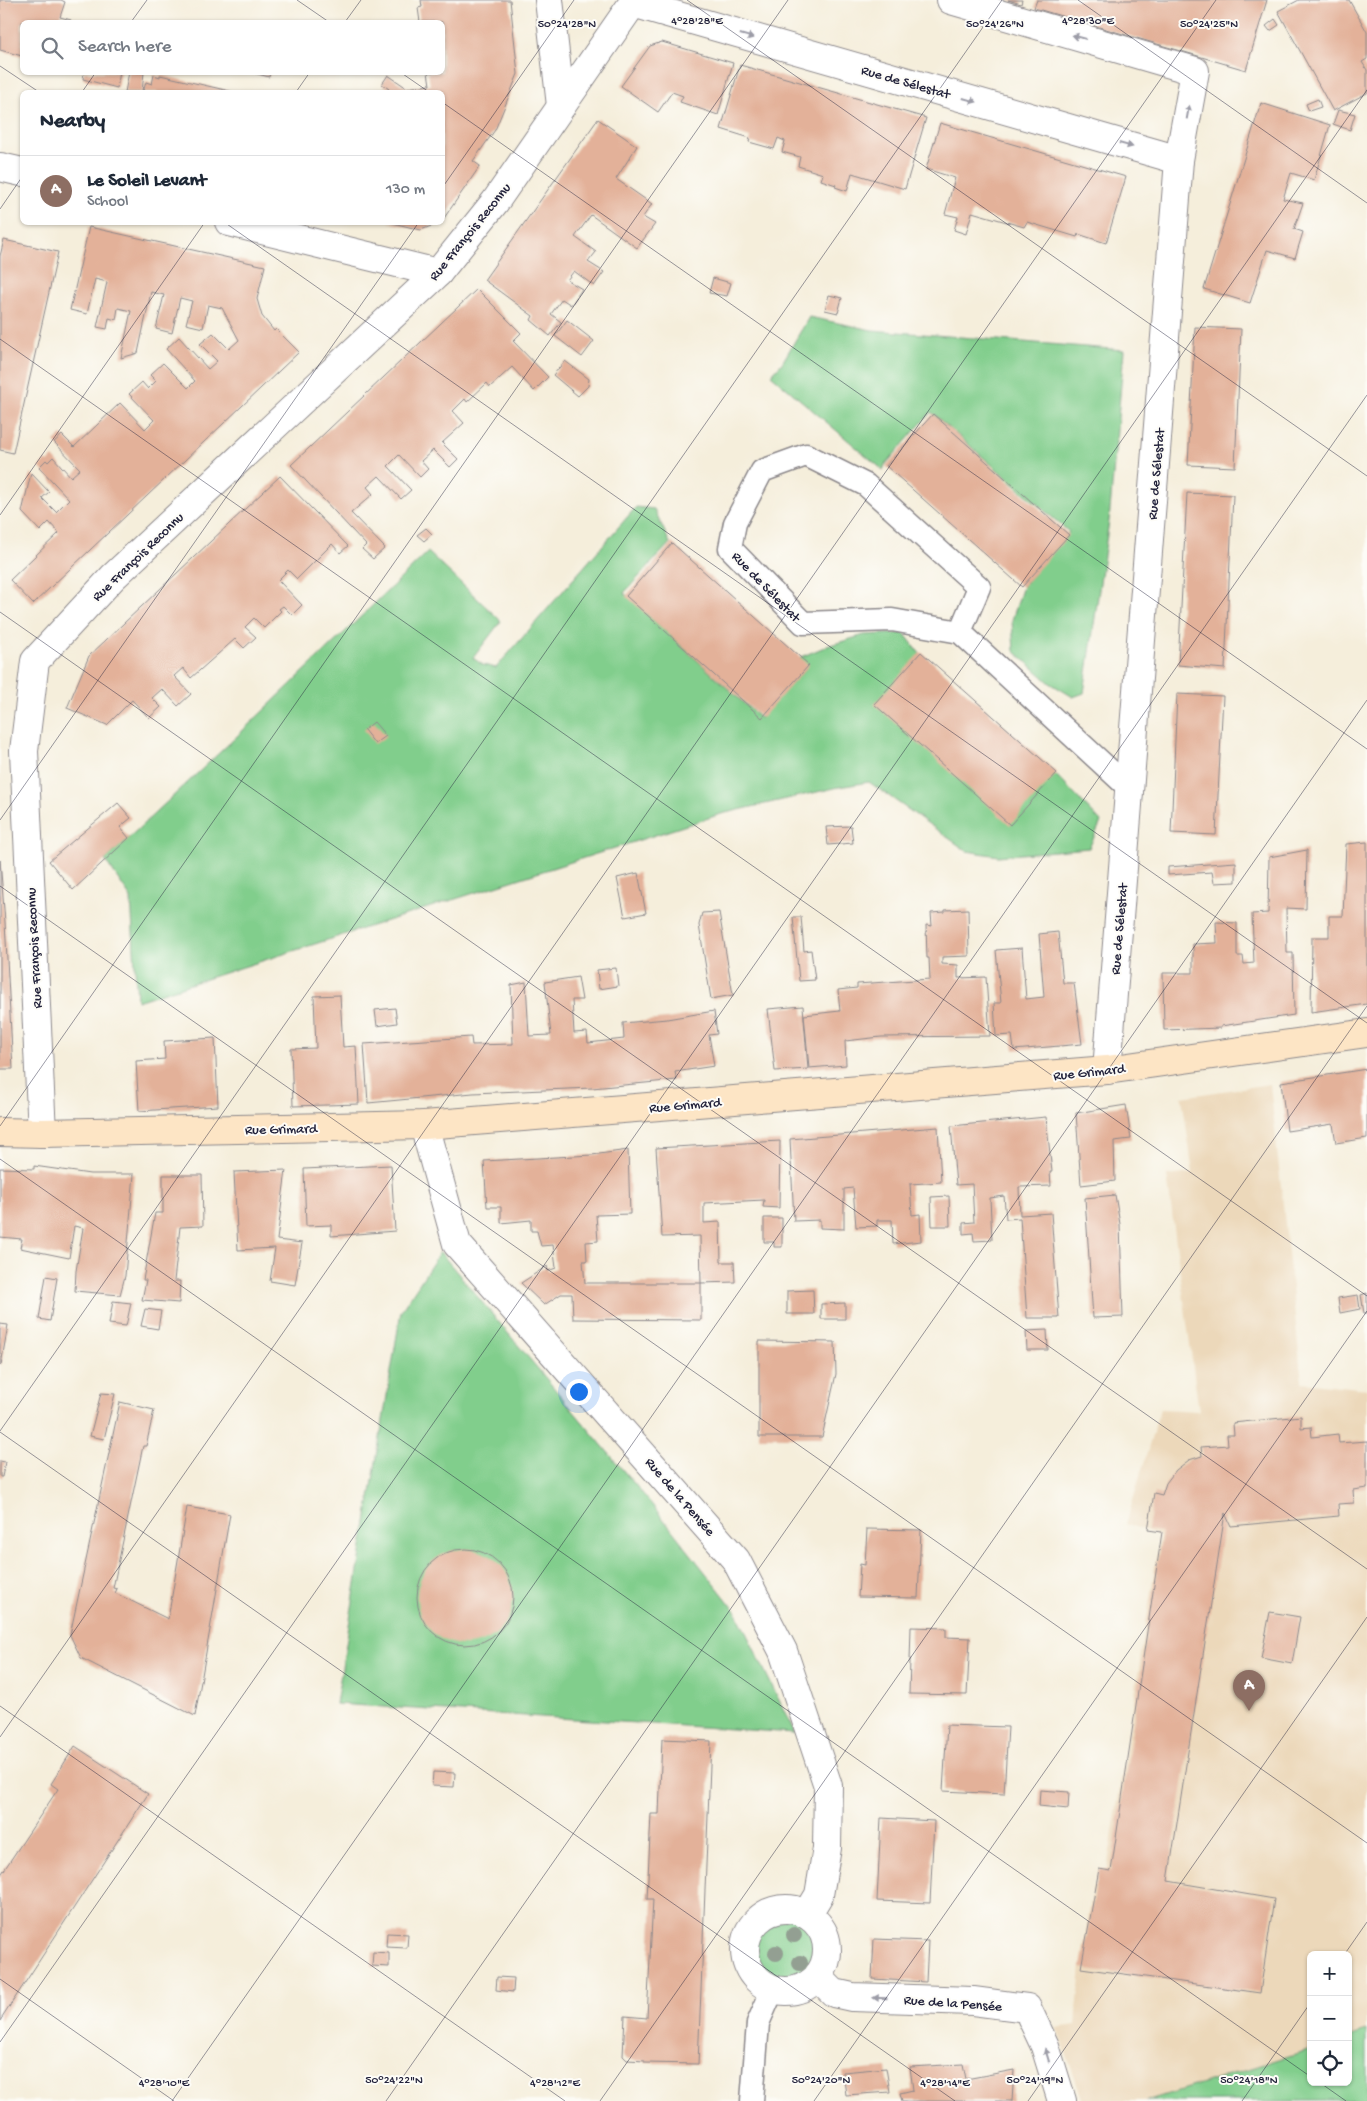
<!DOCTYPE html>
<meta charset="utf-8">
<style>
:root{--surface:#fff;--page:#f6f6f7;--text:#1f2937;--muted:#747a83;--line:#e0e1e3;--accent:#c8321e}
body{margin:0;font-family:"Gochi Hand",sans-serif;background:var(--page);color:var(--text)}
.controls{position:absolute;right:15px;bottom:15px;display:grid;overflow:hidden;border-radius:8px;box-shadow:0 1px 4px #0004}
.controls button{width:45px;height:45px;display:grid;place-items:center;padding:0;border:0;border-bottom:1px solid var(--line);background:var(--surface);color:var(--text);font:25px sans-serif}
.you{position:absolute;left:578px;top:1391px;width:18px;height:18px;margin:-12px;border:4px solid #fff;border-radius:50%;background:#1a73e8;box-shadow:0 0 0 8px #1a73e833}
.badge{display:grid;place-items:center;width:32px;height:32px;border-radius:50%;background:var(--accent);color:#fff;font-size:16px;font-weight:700}
.pin{position:absolute;translate:-50% -41px;filter:drop-shadow(0 1px 2px #0008)}
.pin::after{content:'';position:absolute;top:26px;width:18px;height:15px;background:inherit;clip-path:polygon(0 0,100% 0,50% 100%)}
.list{margin:0;padding:0;list-style:none}
h2{display:flex;justify-content:space-between;align-items:center;height:65px;margin:0;padding:0 20px;font-size:21px}
h2 small{font-size:16px;font-weight:400;color:var(--muted)}
.list li{display:grid;grid-template-columns:32px 1fr auto;gap:15px;align-items:center;box-sizing:border-box;height:70px;padding:0 20px;border-top:1px solid var(--line)}
.list b{display:block;font-size:19px;white-space:nowrap}
.list p{margin:0;font-size:16px;white-space:nowrap;color:var(--muted)}
.list em{font-size:16px;font-style:normal;color:var(--muted)}
.icon{flex:none;width:28px;height:28px;fill:none;stroke:currentColor;stroke-width:2;stroke-linecap:round;stroke-linejoin:round}
.map{position:relative;flex:none;width:1367px;height:2101px;overflow:hidden}
.search{position:absolute;background:var(--surface);box-shadow:0 1px 4px #0004;left:20px;top:20px;width:425px;height:55px;display:flex;align-items:center;gap:12px;box-sizing:border-box;padding:0 18px;border-radius:8px;color:var(--muted);font-size:19px}
.panel{position:absolute;background:var(--surface);box-shadow:0 1px 4px #0004;left:20px;top:90px;width:425px;height:135px;border-radius:8px}
.map>svg:first-child{display:block}
.built{fill:#ecd8ba}
.green{fill:#81ce8c;stroke:#527864}
.building{fill:#e3b199}
.lines{fill:none;stroke-linecap:round;stroke-linejoin:round}
.lane-casing{stroke:#8c888b;stroke-width:25}
.street-casing{stroke:#8c888b;stroke-width:30}
.secondary-casing{stroke:#8c888b;stroke-width:30}
.lane{stroke:#fff;stroke-width:22}
.street{stroke:#fff;stroke-width:28}
.secondary{stroke:#fde5c5;stroke-width:28}
.tree{fill:#939f92}
.oneway{fill:#9c9ca7}
.ticks{fill:none;stroke:#22223b;stroke-width:1;stroke-opacity:0.45}
.labels{text-anchor:middle;stroke-width:4;stroke-linejoin:round;paint-order:stroke}
.street-label{font-size:14px;fill:#22223b;stroke:#fdfcf7}
.ticks-label{font-size:12px;text-anchor:middle;fill:#22223b;stroke:#fdfcf7;stroke-width:4;stroke-linejoin:round;paint-order:stroke}
</style>
<div class="map">
<svg width="1367" height="2101" viewBox="0 0 1367 2101">
<rect width="100%" height="100%" fill="#fdfcf7"/>
<filter id="ink" filterUnits="userSpaceOnUse"><feTurbulence type="fractalNoise" baseFrequency=".02" numOctaves="2"/><feDisplacementMap in="SourceGraphic" scale="10" xChannelSelector="R" yChannelSelector="G"/><feConvolveMatrix kernelMatrix="1 2 1 2 8 2 1 2 1" color-interpolation-filters="sRGB"/></filter>
<filter id="wash" filterUnits="userSpaceOnUse"><feTurbulence type="fractalNoise" baseFrequency=".0096" numOctaves="4" result="noise"/><feDisplacementMap in="SourceGraphic" scale="20" xChannelSelector="R" yChannelSelector="G"/><feGaussianBlur stdDeviation="1.12" result="paint"/><feColorMatrix in="noise" values="0 0 0 0 0 0 0 0 0 0 0 0 0 0 0 0 0 1.4 0 .05"/><feComposite in="paint" operator="in"/></filter>
<g filter="url(#wash)">
<rect width="100%" height="100%" fill="#f5eedb"/>
<polygon class="built" points="1270,1084 1302,1382 1367,1389 1367,2031 1348,2037 1348,1955 1311,1955 1311,2049 1146,2101 1083,2101 1057,2028 1076,2025 1081,1965 1093,1887 1104,1889 1160,1535 1126,1524 1160,1409 1199,1411 1167,1176 1193,1173 1182,1097"/>
<g class="green">
<polygon points="809,317 872,330 1124,350 1109,521 1084,693 1073,697 1050,683 1014,651 1012,620 1023,586 1069,532 931,412 885,465 883,470 771,375 782,363"/>
<polygon points="636,507 654,509 670,543 624,593 760,718 806,668 796,659 827,646 864,635 904,633 921,655 1053,772 1101,822 1089,848 998,856 967,851 869,782 839,787 721,814 137,1001 131,898 105,860 234,739 428,552 501,621 473,658 483,665 496,668"/>
<polygon points="440,1252 653,1506 735,1610 795,1733 336,1704 401,1311"/>
<circle cx="786" cy="1950" r="41"/>
<polygon points="1367,2031 1367,2101 1146,2101 1311,2049 1311,2082 1348,2082 1348,2037"/>
</g>
<g id="blocks">
<g class="building">
<polygon points="0,0 61,0 65,2 60,17 71,20 71,22 22,22 22,56 0,50"/>
<polygon points="421,0 510,0 518,74 495,130 473,161 480,166 442,221 442,92 386,92 389,89 382,84 388,75 407,88 430,85 428,72 442,72 442,22 420,22 418,8 422,7"/>
<polygon points="1008,0 1022,0 1021,4"/>
<polygon points="1037,0 1267,0 1246,70 1034,8"/>
<polygon points="1299,0 1349,0 1367,32 1367,59 1362,62 1367,70 1367,93 1333,111 1278,11"/>
<polygon points="1275,19 1279,25 1270,31 1266,26"/>
<polygon points="662,42 733,63 718,115 680,102 683,96 672,92 658,112 621,86 650,46"/>
<polygon points="740,65 926,118 905,189 852,173 847,191 835,187 836,185 821,180 823,174 798,166 800,157 782,152 785,141 778,138 774,149 749,142 750,138 721,129"/>
<polygon points="84,72 120,72 117,88 83,79"/>
<polygon points="129,72 144,72 142,92 125,92"/>
<polygon points="250,72 270,72 269,77"/>
<polygon points="154,75 160,77 160,75 234,92 143,92 146,82 152,84"/>
<polygon points="1318,99 1321,107 1309,111 1306,104"/>
<polygon points="1261,103 1330,125 1314,180 1291,173 1283,199 1303,203 1294,229 1303,232 1295,258 1267,250 1250,303 1204,289"/>
<polygon points="1338,110 1355,114 1350,130 1333,124"/>
<polygon points="598,119 637,146 616,179 652,204 643,217 655,224 637,248 591,215 575,237 596,252 588,262 604,272 594,286 574,271 567,280 582,289 571,305 562,299 551,314 561,322 550,336 531,320 533,316 484,280"/>
<polygon points="940,123 1126,177 1106,243 1078,234 1077,237 1027,222 1024,227 972,212 966,234 954,230 958,217 945,214 955,178 926,169"/>
<polygon points="389,222 439,222 439,223 421,230"/>
<polygon points="89,227 265,266 257,299 262,316 274,331 276,329 299,352 33,604 10,580 59,533 49,522 40,531 22,512 31,473 49,492 42,498 56,512 69,499 39,467 46,460 48,462 53,457 71,477 80,469 54,442 62,435 74,447 120,403 145,429 154,420 129,394 142,382 148,389 156,381 150,375 163,363 188,388 195,381 166,349 179,337 208,369 217,361 200,344 213,333 229,349 239,340 222,308 208,305 203,328 186,324 192,301 180,298 172,333 156,329 164,295 151,292 138,353 121,358 131,311 118,308 116,320 109,318 107,329 97,327 107,282 95,279 87,314 70,310"/>
<polygon points="4,240 58,252 13,453 0,450 0,256"/>
<polygon points="713,278 731,283 727,296 709,293"/>
<polygon points="477,289 521,333 513,341 548,377 534,391 512,367 490,387 487,383 467,402 465,399 453,411 464,423 442,443 458,459 450,467 433,450 421,461 428,469 420,477 399,455 388,466 411,490 401,499 379,476 367,487 373,494 351,513 385,548 373,559 362,549 366,545 291,465"/>
<polygon points="829,295 842,298 838,313 825,310"/>
<polygon points="567,320 594,341 582,357 555,336"/>
<polygon points="1195,327 1241,329 1235,467 1188,465"/>
<polygon points="565,361 589,379 588,386 578,396 553,375"/>
<polygon points="933,414 1069,535 1022,587 886,466"/>
<polygon points="280,476 348,546 340,553 332,544 297,579 288,570 278,580 302,605 292,615 283,606 279,609 281,611 264,628 254,618 245,627 256,637 244,648 235,639 191,678 183,668 174,676 191,694 178,706 162,689 152,698 161,707 149,718 132,700 107,725 67,708 89,656"/>
<polygon points="1187,493 1233,495 1225,669 1178,665"/>
<polygon points="426,528 432,534 424,541 417,535"/>
<polygon points="672,543 809,665 762,718 626,596"/>
<polygon points="921,652 1057,773 1010,825 874,704"/>
<polygon points="1177,694 1223,696 1216,835 1171,833"/>
<polygon points="374,722 386,736 375,744 364,730"/>
<polygon points="118,803 131,818 120,827 129,838 73,890 49,861"/>
<polygon points="851,826 853,843 828,845 826,827"/>
<polygon points="1367,842 1367,1004 1311,1012 1312,937 1329,937 1329,916 1343,916 1346,844"/>
<polygon points="1307,850 1306,909 1286,908 1287,953 1293,953 1294,1015 1221,1026 1221,1028 1164,1030 1163,973 1193,973 1193,944 1217,943 1216,922 1237,923 1237,956 1243,956 1244,964 1254,963 1252,914 1268,913 1269,857"/>
<polygon points="0,860 5,922 13,1069 0,1069"/>
<polygon points="1236,862 1236,882 1214,883 1212,872 1168,875 1168,867"/>
<polygon points="638,873 646,913 625,917 617,878"/>
<polygon points="968,909 969,956 942,957 942,964 958,965 958,978 986,977 990,1036 881,1037 845,1041 846,1065 809,1068 804,1015 840,1011 838,990 857,988 857,984 930,979 929,958 927,958 926,925 932,926 931,913 945,912 945,910"/>
<polygon points="719,912 733,995 711,999 699,925 702,913"/>
<polygon points="793,917 801,917 804,951 811,950 815,980 799,981"/>
<polygon points="1058,932 1063,983 1074,983 1082,1044 1014,1050 1012,1035 996,1036 994,1003 1001,1003 996,950 1022,948 1026,999 1044,997 1039,934"/>
<polygon points="616,968 618,986 599,989 597,970"/>
<polygon points="578,977 582,1000 572,1000 574,1033 587,1032 588,1043 624,1039 623,1023 667,1019 714,1011 717,1034 709,1035 714,1066 675,1072 677,1080 592,1088 473,1093 368,1103 364,1044 471,1037 472,1045 513,1044 511,985 526,982 529,1036 551,1035 545,982"/>
<polygon points="340,995 343,1047 356,1046 359,1104 293,1106 291,1049 316,1048 314,996"/>
<polygon points="803,1006 808,1069 775,1071 768,1009"/>
<polygon points="395,1008 397,1023 377,1026 375,1010"/>
<polygon points="215,1038 218,1106 139,1111 136,1061 165,1059 164,1041"/>
<polygon points="1367,1069 1367,1138 1336,1143 1333,1124 1287,1131 1281,1082"/>
<polygon points="1126,1105 1131,1139 1114,1141 1115,1181 1081,1185 1076,1113"/>
<polygon points="1046,1117 1052,1172 1050,1172 1051,1186 1019,1187 1020,1215 1051,1213 1059,1318 1027,1318 1020,1218 1006,1219 1004,1196 990,1198 992,1240 974,1241 973,1233 963,1234 963,1223 974,1222 972,1184 956,1185 951,1126"/>
<polygon points="938,1127 941,1182 910,1184 912,1215 920,1214 921,1241 893,1244 892,1220 877,1220 877,1226 856,1227 853,1188 844,1189 844,1229 820,1228 820,1220 794,1221 790,1139"/>
<polygon points="780,1141 779,1208 763,1207 764,1200 704,1203 704,1223 720,1222 721,1262 734,1262 735,1282 701,1283 700,1236 662,1237 656,1148"/>
<polygon points="628,1150 630,1214 596,1215 598,1241 586,1242 587,1261 583,1261 585,1283 701,1283 701,1320 573,1319 572,1294 561,1294 544,1305 521,1283 547,1266 548,1271 556,1268 553,1245 541,1246 537,1231 531,1231 531,1220 501,1223 501,1207 487,1207 484,1161 592,1155"/>
<polygon points="391,1165 395,1231 331,1236 331,1225 306,1226 304,1169"/>
<polygon points="34,1166 90,1174 134,1174 125,1276 120,1295 75,1291 76,1271 83,1228 74,1226 69,1258 20,1248 22,1239 0,1237 0,1168 34,1169"/>
<polygon points="286,1170 277,1240 302,1243 295,1285 270,1281 275,1248 238,1250 234,1172"/>
<polygon points="163,1175 202,1175 203,1226 180,1227 174,1281 180,1281 179,1303 142,1300 146,1280 143,1280 155,1213 163,1213"/>
<polygon points="1115,1195 1120,1224 1123,1317 1093,1318 1085,1198"/>
<polygon points="949,1196 950,1226 932,1226 931,1197"/>
<polygon points="764,1218 782,1218 782,1247 774,1247 774,1242 764,1242"/>
<polygon points="46,1276 57,1278 50,1321 39,1319"/>
<polygon points="813,1290 814,1314 787,1314 787,1291"/>
<polygon points="1367,1293 1367,1313 1364,1313 1361,1295"/>
<polygon points="1358,1295 1360,1309 1340,1313 1338,1298"/>
<polygon points="113,1301 131,1303 126,1326 109,1324"/>
<polygon points="845,1303 845,1319 821,1319 821,1304"/>
<polygon points="145,1309 161,1311 158,1329 141,1326"/>
<polygon points="0,1324 8,1325 1,1365 0,1364"/>
<polygon points="1047,1330 1048,1350 1027,1350 1026,1331"/>
<polygon points="759,1341 835,1342 836,1374 822,1437 759,1437"/>
<polygon points="101,1393 115,1394 104,1439 90,1436"/>
<polygon points="120,1402 154,1410 146,1446 143,1446 113,1588 117,1589 115,1593 168,1619 187,1507 230,1514 195,1716 81,1658 70,1635"/>
<polygon points="1301,1416 1301,1428 1311,1427 1312,1437 1338,1434 1339,1443 1367,1441 1367,1488 1353,1490 1354,1503 1338,1504 1339,1516 1231,1526 1225,1513 1168,1881 1274,1899 1260,1993 1081,1968 1099,1869 1111,1871 1162,1532 1148,1530 1154,1493 1162,1495 1166,1483 1176,1470 1189,1460 1202,1456 1201,1447 1228,1445 1227,1435 1234,1435 1233,1423"/>
<polygon points="0,1461 5,1462 2,1477 0,1477"/>
<polygon points="867,1529 921,1530 918,1598 858,1597 860,1564 865,1565"/>
<circle cx="465" cy="1597" r="48"/>
<polygon points="1270,1612 1300,1617 1292,1664 1261,1658"/>
<polygon points="911,1627 946,1628 946,1637 970,1638 967,1695 909,1694"/>
<polygon points="947,1725 1008,1727 1004,1794 943,1791"/>
<polygon points="662,1739 711,1741 698,2064 645,2063 645,2061 627,2060 623,2056 625,2016 647,2018 653,1899 647,1899 651,1814 659,1814"/>
<polygon points="75,1746 148,1794 0,2021 0,1876 58,1789 51,1784"/>
<polygon points="433,1772 455,1773 454,1787 432,1786"/>
<polygon points="1040,1790 1069,1792 1068,1809 1039,1806"/>
<polygon points="881,1818 934,1821 930,1903 877,1901"/>
<polygon points="387,1933 408,1934 407,1948 386,1947"/>
<polygon points="874,1939 928,1941 926,1982 872,1979"/>
<polygon points="373,1952 389,1953 389,1967 372,1966"/>
<polygon points="497,1977 514,1978 513,1992 496,1990"/>
<polygon points="963,2064 966,2079 1014,2070 1012,2101 902,2101 900,2093 913,2090 910,2067"/>
<polygon points="886,2068 890,2092 846,2095 843,2072"/>
</g>
</g>
</g>
<g filter="url(#ink)">
<use href="#blocks" fill-opacity="0" stroke="#8c888b" stroke-width="1"/>
<g class="lines">
<defs>
<g id="lane">
<polyline points="960,632 892,620 803,623 730,548 735,523 762,471 806,455 866,485 979,587 960,632 1129,788"/>
<polyline points="752,2101 758,2023 773,1989"/>
</g>
<g id="street">
<polyline points="549,0 561,106"/>
<polyline points="951,0 1195,71 1179,160 1107,1070"/>
<polyline points="633,3 1179,160"/>
<polyline points="0,167 22,172"/>
<polyline points="229,222 438,273"/>
<polyline points="424,1125 457,1244 736,1560 783,1651 828,1786 827,1848 819,1895 807,1915"/>
<polyline points="42,1133 24,751 35,661 113,577 438,273 495,202 635,0"/>
<circle cx="786" cy="1950" r="41"/>
<polyline points="817,1976 834,1993 852,1997 973,2001 1027,2008 1045,2046 1062,2101"/>
</g>
<polyline id="secondary" points="0,1132 42,1133 424,1125 1107,1070 1367,1033"/>
</defs>
<use href="#lane" class="lane-casing"/>
<use href="#street" class="street-casing"/>
<use href="#secondary" class="secondary-casing"/>
<use href="#lane" class="lane"/>
<use href="#street" class="street"/>
<use href="#secondary" class="secondary"/>
</g>
<g class="tree">
<circle cx="794" cy="1935" r="8"/>
<circle cx="776" cy="1953" r="8"/>
<circle cx="800" cy="1963" r="8"/>
</g>
<defs><path id="oneway-solid" d="M-6-.8H1V-3.2L6.5 0L1 3.2V.8H-6Z" transform="scale(1.25)"/></defs>
<g class="oneway">
<use href="#oneway-solid" transform="translate(747 36) rotate(16)"/>
<use href="#oneway-solid" transform="translate(1079 37) rotate(-164)"/>
<use href="#oneway-solid" transform="translate(970 100) rotate(16)"/>
<use href="#oneway-solid" transform="translate(1188 112) rotate(-80)"/>
<use href="#oneway-solid" transform="translate(1126 145) rotate(16)"/>
<use href="#oneway-solid" transform="translate(880 1998) rotate(-178)"/>
<use href="#oneway-solid" transform="translate(1047 2055) rotate(-107)"/>
</g>
</g>
<path class="ticks" d="M297,0L329,22M687,0L1367,476M1078,0L1367,203M131,22L147,0M345,22L361,0M0,66L39,92M400,72L429,92M82,92L96,72M296,92L310,72M442,102L1367,749M442,188L574,0M0,209L22,177M224,222L1367,1023M0,339L1367,1296M0,515L205,222M0,612L1367,1569M0,820L419,222M0,886L1367,1843M0,1126L788,0M0,1159L1311,2077M0,1431L1002,0M0,1432L955,2101M0,1706L565,2101M0,1737L1216,0M1344,1955L1367,1922M0,1979L174,2101M0,2042L1367,90M1319,2082L1346,2101M172,2101L1367,395M386,2101L1367,700M600,2101L1367,1006M814,2101L1367,1311M1028,2101L1367,1617M1242,2101L1311,2002"/>
<g class="labels">
<g class="street-label">
<text transform="translate(906 81) rotate(16)" y="5">Rue de Sélestat</text>
<text transform="translate(469 231) rotate(-51)" y="5">Rue François Reconnu</text>
<text transform="translate(1155 474) rotate(-85)" y="5">Rue de Sélestat</text>
<text transform="translate(137 556) rotate(-44)" y="5">Rue François Reconnu</text>
<text transform="translate(767 586) rotate(46)" y="5">Rue de Sélestat</text>
<text transform="translate(1118 929) rotate(-85)" y="5">Rue de Sélestat</text>
<text transform="translate(33 948) rotate(-93)" y="5">Rue François Reconnu</text>
<text transform="translate(1089 1071) rotate(-6)" y="5">Rue Grimard</text>
<text transform="translate(685 1104) rotate(-5)" y="5">Rue Grimard</text>
<text transform="translate(281 1128) rotate(-1)" y="5">Rue Grimard</text>
<text transform="translate(681 1496) rotate(49)" y="5">Rue de la Pensée</text>
<text transform="translate(953 2002) rotate(4)" y="5">Rue de la Pensée</text>
</g>
</g>
<g class="ticks-label">
<text x="1088" y="24">4°28'30"E</text>
<text x="697" y="24">4°28'28"E</text>
<text x="567" y="27">50°24'28"N</text>
<text x="995" y="27">50°24'26"N</text>
<text x="1209" y="27">50°24'25"N</text>
<text x="394" y="2083">50°24'22"N</text>
<text x="821" y="2083">50°24'20"N</text>
<text x="1035" y="2083">50°24'19"N</text>
<text x="1249" y="2083">50°24'18"N</text>
<text x="164" y="2086">4°28'10"E</text>
<text x="555" y="2086">4°28'12"E</text>
<text x="945" y="2086">4°28'14"E</text>
</g>
</svg>
<div class="controls">
<button>+</button>
<button>−</button>
<button><svg class="icon" aria-label="locate" viewBox="0 0 24 24"><circle cx="12" cy="12" r="6"/><path d="M12 2v4M12 18v4M2 12h4M18 12h4"/></svg></button>
</div>
<div class="you"></div>
<div class="pin badge" style="left:1249px;top:1711px;background:#8d6e63">A</div>
<div class="search"><svg class="icon" aria-label="search" viewBox="0 0 24 24"><circle cx="10" cy="10" r="6"/><path d="M15 15l6 6"/></svg>Search here</div>
<section class="panel">
<h2>Nearby<small></small></h2>
<ul class="list">
<li><span class="badge" style="background:#8d6e63">A</span><div><b>Le Soleil Levant</b><p>School</p></div><em>130 m</em></li>
</ul>
</section>
</div>
